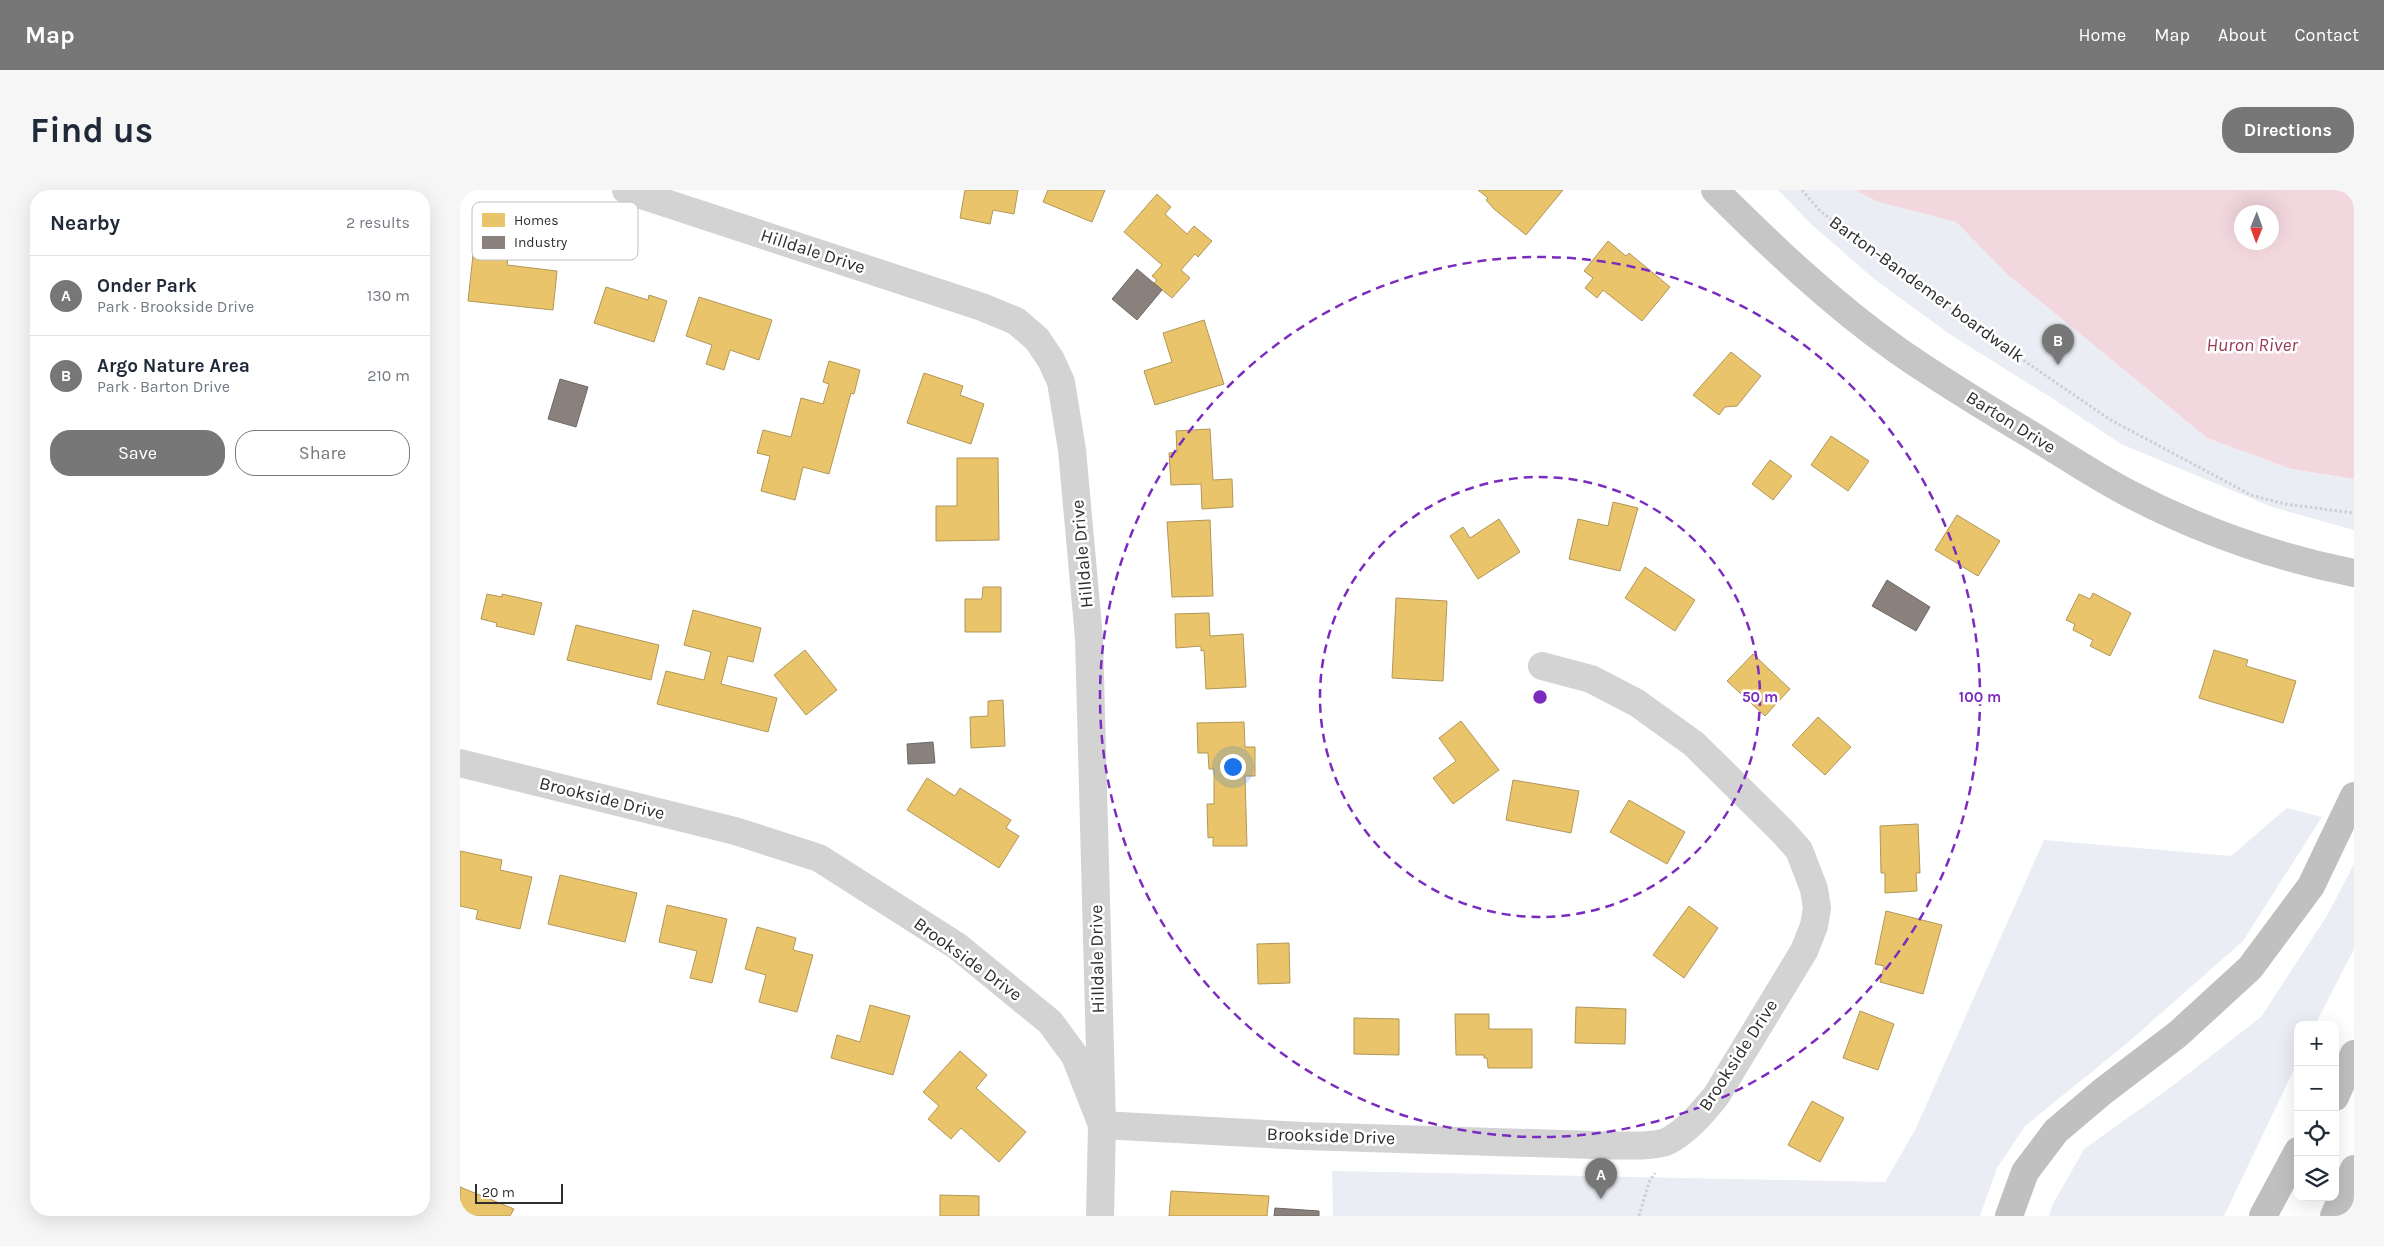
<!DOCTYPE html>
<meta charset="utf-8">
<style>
:root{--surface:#fff;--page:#f6f6f7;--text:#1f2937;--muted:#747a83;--line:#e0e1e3;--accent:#777}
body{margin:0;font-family:Karla,sans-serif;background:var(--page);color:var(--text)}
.controls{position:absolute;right:15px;bottom:15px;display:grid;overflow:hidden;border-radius:10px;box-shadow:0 5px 20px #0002}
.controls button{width:45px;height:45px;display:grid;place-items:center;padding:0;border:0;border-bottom:1px solid var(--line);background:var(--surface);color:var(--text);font:25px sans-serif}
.compass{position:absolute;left:1774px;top:15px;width:45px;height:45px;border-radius:50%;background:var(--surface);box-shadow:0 5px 20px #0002;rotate:181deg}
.scale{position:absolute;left:15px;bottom:12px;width:88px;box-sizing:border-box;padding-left:5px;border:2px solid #2e2e2e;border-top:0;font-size:14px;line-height:18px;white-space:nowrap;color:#2e2e2e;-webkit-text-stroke:4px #fff;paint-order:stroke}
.you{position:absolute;left:772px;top:576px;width:18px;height:18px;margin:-12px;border:4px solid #fff;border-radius:50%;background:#1a73e8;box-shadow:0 0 0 8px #1a73e833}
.badge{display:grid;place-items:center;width:32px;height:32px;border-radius:50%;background:var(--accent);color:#fff;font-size:16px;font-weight:700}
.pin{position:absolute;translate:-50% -41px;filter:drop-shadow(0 1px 2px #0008)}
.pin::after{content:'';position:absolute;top:26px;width:18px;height:15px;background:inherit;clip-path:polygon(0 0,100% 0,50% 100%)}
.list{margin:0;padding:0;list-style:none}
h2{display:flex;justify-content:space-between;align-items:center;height:65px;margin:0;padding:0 20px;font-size:21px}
h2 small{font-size:16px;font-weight:400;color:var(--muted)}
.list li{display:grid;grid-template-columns:32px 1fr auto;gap:15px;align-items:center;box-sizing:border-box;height:80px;padding:0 20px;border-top:1px solid var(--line)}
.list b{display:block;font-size:19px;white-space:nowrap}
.list p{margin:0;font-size:16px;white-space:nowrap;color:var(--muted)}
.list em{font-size:16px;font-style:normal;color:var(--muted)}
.actions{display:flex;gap:10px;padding:15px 20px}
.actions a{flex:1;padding:11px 0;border:1px solid var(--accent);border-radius:20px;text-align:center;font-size:18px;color:var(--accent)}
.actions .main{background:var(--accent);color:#fff}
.icon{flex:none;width:28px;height:28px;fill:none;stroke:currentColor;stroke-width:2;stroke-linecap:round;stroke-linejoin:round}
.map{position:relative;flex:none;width:1894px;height:1026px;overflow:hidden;border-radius:20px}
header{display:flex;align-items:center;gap:30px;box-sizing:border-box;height:70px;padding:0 25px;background:var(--accent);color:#fff}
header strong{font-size:24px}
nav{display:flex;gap:28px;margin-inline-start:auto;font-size:18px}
.intro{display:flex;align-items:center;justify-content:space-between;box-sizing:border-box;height:120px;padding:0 30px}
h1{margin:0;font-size:35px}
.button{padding:12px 22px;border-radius:20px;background:var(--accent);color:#fff;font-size:18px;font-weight:700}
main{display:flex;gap:30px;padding:0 30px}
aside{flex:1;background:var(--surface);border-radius:20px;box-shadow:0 5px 20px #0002}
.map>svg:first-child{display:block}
.green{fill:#ebedf5}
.water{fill:#f2d7de;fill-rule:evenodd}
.homes{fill:#e9c46a;stroke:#b19758}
.industry{fill:#8a817c;stroke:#6e6865}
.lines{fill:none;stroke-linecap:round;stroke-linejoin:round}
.path{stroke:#cfcfcf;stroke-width:3;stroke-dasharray:2.5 2.5;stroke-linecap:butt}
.minor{stroke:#d3d3d3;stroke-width:28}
.major{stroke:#c6c6c6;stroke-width:28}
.highway{stroke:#c0c0c0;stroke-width:28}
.ring{fill:none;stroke:#7b2cbf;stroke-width:2.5;stroke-dasharray:9 6}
.labels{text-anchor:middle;stroke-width:5;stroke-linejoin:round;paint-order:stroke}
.street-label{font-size:18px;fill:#2e2e2e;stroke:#fff}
.water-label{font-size:19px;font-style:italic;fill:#933851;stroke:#fff}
.key{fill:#fff;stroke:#c0c0c0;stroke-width:1}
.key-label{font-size:14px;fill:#2e2e2e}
.centre{fill:#7b2cbf;stroke:#fff;stroke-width:2.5}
.ring-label{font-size:15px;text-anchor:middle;font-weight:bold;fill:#7b2cbf;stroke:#fff;stroke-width:5;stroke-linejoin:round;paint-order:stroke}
</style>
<header>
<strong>Map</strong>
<nav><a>Home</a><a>Map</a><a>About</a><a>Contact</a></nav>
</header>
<div class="intro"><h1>Find us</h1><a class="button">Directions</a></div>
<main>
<aside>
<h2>Nearby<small>2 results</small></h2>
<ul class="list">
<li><span class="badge">A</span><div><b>Onder Park</b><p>Park · Brookside Drive</p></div><em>130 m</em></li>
<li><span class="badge">B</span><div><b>Argo Nature Area</b><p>Park · Barton Drive</p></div><em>210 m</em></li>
</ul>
<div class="actions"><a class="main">Save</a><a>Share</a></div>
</aside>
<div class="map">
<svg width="1894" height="1026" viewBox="0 0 1894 1026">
<rect width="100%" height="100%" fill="#fff"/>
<g class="green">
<polygon points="1318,0 1395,0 1418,12 1496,32 1547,84 1747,248 1831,279 1894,289 1894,340 1812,317 1661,254 1587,205 1491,145 1414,89 1350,33"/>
<polygon points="1827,618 1862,627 1783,751 1665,855 1565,936 1537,978 1520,1026 873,1026 872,981 1425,992 1455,940 1584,650 1771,666"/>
<polygon points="1894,674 1894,759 1855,835 1838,835 1838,871 1764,1026 1589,1026 1593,1014 1624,959 1711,897 1801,827 1868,724"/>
</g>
<path class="water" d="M1395,0H1894V289L1831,279L1747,248L1547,84L1496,32L1418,12ZM1782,22H1812V52H1782Z"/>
<g class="homes">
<polygon points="505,0 558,0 554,24 533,20 530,34 500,28"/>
<polygon points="588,0 645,0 632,32 583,12"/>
<polygon points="1018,0 1103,0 1066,45 1034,19 1026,10 1028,8"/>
<polygon points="697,4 711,17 705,24 727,44 734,36 752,51 738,67 735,64 721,80 730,88 712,108 694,93 697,90 692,86 702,75 664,42"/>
<polygon points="1148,51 1166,66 1169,63 1210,97 1182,131 1143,100 1137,108 1125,98 1133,88 1124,81"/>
<polygon points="14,56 49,59 47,75 97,81 93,120 8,111"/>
<polygon points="146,97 188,110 189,105 207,111 194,152 134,133"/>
<polygon points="239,107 312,130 299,170 270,160 264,180 246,174 252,155 226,146"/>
<polygon points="744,130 764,194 695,215 684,181 712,172 703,143"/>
<polygon points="1271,162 1301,186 1277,216 1265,217 1259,225 1233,205"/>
<polygon points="369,171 400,180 394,204 391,203 369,284 343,277 335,310 301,301 310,266 297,263 303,240 331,247 341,208 363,214 369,194 363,192"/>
<polygon points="464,183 503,196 500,205 524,214 511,254 447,233"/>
<polygon points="750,239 753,290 772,289 773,317 742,319 741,294 711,295 709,263 717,262 716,241"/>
<polygon points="1371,246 1409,271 1388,301 1351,275"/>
<polygon points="497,268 538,268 539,350 476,351 476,316 497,316"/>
<polygon points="1310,270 1332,286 1313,310 1292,294"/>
<polygon points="1153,312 1178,318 1160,381 1109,369 1118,329 1148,336"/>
<polygon points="1497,325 1540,351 1518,386 1475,360"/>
<polygon points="1039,329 1060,362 1018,389 990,346 1003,337 1010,348"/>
<polygon points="750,330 753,406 712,407 707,332"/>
<polygon points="1185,377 1235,410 1215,441 1165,408"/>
<polygon points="523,397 541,397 541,442 505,442 505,409 522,409"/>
<polygon points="1633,403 1671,423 1650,466 1630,456 1633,450 1613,440 1615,434 1606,430 1619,404 1630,409"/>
<polygon points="27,404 42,407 42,404 82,413 74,445 36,436 37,433 21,429"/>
<polygon points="936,408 987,411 983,491 932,488"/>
<polygon points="233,420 301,438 293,472 268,466 261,494 317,508 308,542 197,514 206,481 244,490 251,462 224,455"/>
<polygon points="749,423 750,446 783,444 786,497 746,499 744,460 741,461 741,456 716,458 715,424"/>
<polygon points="116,435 199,455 191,490 107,470"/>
<polygon points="345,460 377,500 346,525 314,485"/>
<polygon points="1754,460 1788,470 1786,476 1836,491 1823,533 1739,508"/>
<polygon points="1293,464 1330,499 1305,526 1267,491"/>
<polygon points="543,510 545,556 511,558 510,527 528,526 528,511"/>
<polygon points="1358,527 1391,557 1365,585 1332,555"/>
<polygon points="1001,531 1039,580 993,614 973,588 996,571 979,548"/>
<polygon points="784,532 785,557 795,557 795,586 785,586 787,656 753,656 753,647 748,648 747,614 754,614 754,579 749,579 748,563 738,563 737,533"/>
<polygon points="467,588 495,606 500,598 551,630 546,638 559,646 539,678 447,620"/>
<polygon points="1053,590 1119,601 1111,643 1046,630"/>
<polygon points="1169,610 1225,642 1207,674 1150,642"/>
<polygon points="1458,634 1460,683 1456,683 1457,701 1425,703 1425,683 1421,683 1420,636"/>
<polygon points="0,661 42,670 40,680 72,687 60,739 16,729 18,720 0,716"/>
<polygon points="100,685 177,703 165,752 88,734"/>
<polygon points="207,715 267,729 252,793 230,788 237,761 199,752"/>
<polygon points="1229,716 1258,738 1224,788 1193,765"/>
<polygon points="1426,721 1482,735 1463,804 1420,792 1424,776 1415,774"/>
<polygon points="297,737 336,748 333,760 353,765 337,822 299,812 306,785 285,779"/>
<polygon points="829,753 830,793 798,794 797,754"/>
<polygon points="410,815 450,826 433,885 371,868 377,845 400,852"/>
<polygon points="1116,817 1166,819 1165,854 1115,853"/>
<polygon points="1400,821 1434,834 1418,880 1383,868"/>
<polygon points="995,824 1029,824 1029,839 1072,839 1072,878 1028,878 1027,868 1024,868 1024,865 996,865"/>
<polygon points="894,828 939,829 939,865 894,864"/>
<polygon points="500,861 527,885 516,898 566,942 539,972 501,938 491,949 468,929 479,916 463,902"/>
<polygon points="1352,911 1384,928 1360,972 1328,955"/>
<polygon points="0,997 54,1019 50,1026 0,1026"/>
<polygon points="711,1001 809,1006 807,1026 709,1026"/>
<polygon points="480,1005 519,1006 519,1026 480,1026"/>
</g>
<g class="industry">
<polygon points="677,79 702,100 677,130 652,109"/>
<polygon points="100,189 128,197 116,237 88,229"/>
<polygon points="1427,390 1470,417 1456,441 1412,416"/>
<polygon points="473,552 475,573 448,574 447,554"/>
<polygon points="815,1018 859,1021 859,1026 814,1026"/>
</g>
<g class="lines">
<g class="path">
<polyline points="1342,0 1360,21 1502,128 1649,229 1791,305 1825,314 1894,323"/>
<polyline points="1179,1026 1189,992 1195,983"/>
</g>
<g class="minor">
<polyline points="166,0 522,117 556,131 577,149 591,170 601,192 612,260 629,448 642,935 640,1026"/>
<path d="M0,573L275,641L359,668L497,756L590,832L615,866L642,935L843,946L1134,955C1151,955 1194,958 1208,951C1227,941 1242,923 1256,906L1344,761L1354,736L1357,718L1354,699L1339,660L1323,642L1234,554L1177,513L1131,489L1082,476"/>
</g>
<path class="major" d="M1255,0C1312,57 1371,113 1437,160C1483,192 1531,221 1578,249C1607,267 1636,286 1666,302C1738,340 1814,367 1894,383"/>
<g class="highway">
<polyline points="1875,907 1894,864"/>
<polyline points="1549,1026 1565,982 1596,941 1642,902 1718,844 1790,778 1851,696 1894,606"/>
<polyline points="1803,1026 1838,961"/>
<polyline points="1874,1026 1894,979"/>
</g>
</g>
<g class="ring">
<circle cx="1080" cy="507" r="220"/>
<circle cx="1080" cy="507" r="440"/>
</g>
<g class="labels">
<g class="street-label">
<text transform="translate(353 61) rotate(18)" y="6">Hilldale Drive</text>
<text transform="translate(1467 99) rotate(36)" y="6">Barton-Bandemer boardwalk</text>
<text transform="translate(1551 232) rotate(32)" y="6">Barton Drive</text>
<text transform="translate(622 364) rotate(-95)" y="6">Hilldale Drive</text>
<text transform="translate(142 608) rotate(14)" y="6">Brookside Drive</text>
<text transform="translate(508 769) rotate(36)" y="6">Brookside Drive</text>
<text transform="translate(637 769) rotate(-91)" y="6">Hilldale Drive</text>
<text transform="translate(1278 865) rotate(-57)" y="6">Brookside Drive</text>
<text transform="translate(871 946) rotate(2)" y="6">Brookside Drive</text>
</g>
<g class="water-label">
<text x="1792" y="161">Huron River</text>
</g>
</g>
<rect x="12" y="12" width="166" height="58" rx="8" class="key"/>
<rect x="22" y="23" width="23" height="14" fill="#e9c46a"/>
<rect x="22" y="46" width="23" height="13" fill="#8a817c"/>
<g class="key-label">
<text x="54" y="35">Homes</text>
<text x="54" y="57">Industry</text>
</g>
<circle cx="1080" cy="507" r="8" class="centre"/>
<g class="ring-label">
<text x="1300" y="512">50 m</text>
<text x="1520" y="512">100 m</text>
</g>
</svg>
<div class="controls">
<button>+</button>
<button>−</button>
<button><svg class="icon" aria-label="locate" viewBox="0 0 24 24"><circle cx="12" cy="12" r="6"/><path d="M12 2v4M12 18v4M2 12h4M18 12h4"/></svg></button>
<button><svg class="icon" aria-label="layers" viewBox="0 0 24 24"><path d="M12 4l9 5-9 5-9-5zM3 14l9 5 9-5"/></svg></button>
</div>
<svg class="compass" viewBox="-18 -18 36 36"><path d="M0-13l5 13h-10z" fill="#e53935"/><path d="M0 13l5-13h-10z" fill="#747a83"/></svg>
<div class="scale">20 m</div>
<div class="you"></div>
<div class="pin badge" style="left:1141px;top:1009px">A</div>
<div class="pin badge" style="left:1598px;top:175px">B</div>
</div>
</main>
